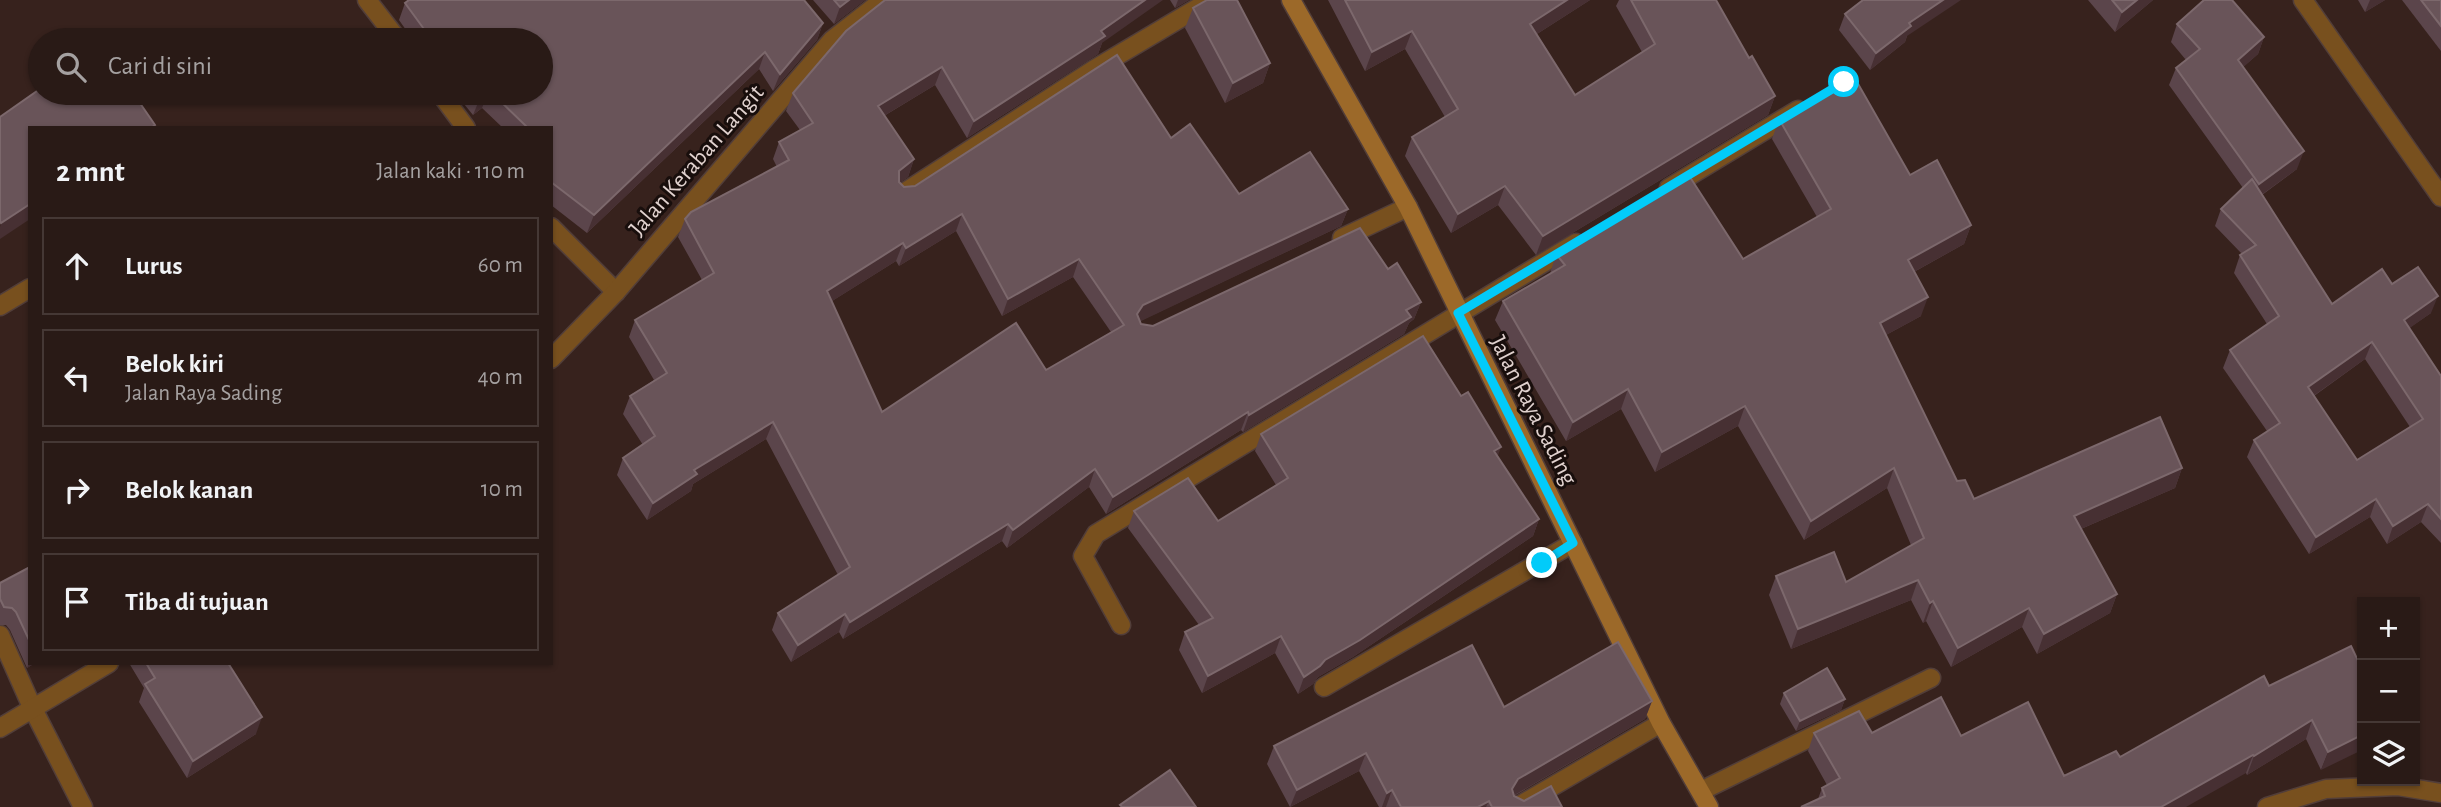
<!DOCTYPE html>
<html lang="id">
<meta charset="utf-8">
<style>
:root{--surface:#291a16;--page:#352723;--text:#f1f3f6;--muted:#a5a1a1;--line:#453835}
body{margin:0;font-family:"Alegreya Sans",sans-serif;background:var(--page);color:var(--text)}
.controls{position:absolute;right:21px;bottom:21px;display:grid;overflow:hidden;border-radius:0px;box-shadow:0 2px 5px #0004}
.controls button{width:63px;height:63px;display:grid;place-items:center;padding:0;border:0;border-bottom:2px solid var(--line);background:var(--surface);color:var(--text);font:35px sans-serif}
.stop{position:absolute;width:21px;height:21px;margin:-16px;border:5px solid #02cbf9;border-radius:50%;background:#fff}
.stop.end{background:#02cbf9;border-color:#fff;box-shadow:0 2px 7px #0008}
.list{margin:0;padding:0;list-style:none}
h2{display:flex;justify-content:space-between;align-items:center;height:91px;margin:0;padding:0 28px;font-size:30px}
h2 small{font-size:23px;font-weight:400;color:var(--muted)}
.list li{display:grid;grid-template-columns:46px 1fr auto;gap:21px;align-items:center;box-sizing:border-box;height:98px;margin:0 14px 14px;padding:0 14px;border:2px solid var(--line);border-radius:0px}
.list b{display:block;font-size:26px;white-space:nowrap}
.list p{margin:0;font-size:23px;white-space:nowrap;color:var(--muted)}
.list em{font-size:23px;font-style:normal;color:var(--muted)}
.icon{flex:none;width:38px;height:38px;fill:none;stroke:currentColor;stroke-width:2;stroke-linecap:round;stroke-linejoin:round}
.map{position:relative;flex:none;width:2441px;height:807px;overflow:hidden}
.search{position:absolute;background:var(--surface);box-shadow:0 2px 5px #0004;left:28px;top:28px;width:525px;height:77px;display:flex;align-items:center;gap:18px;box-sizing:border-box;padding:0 24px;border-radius:38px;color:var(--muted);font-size:26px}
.panel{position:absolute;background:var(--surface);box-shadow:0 2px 5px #0004;left:28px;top:126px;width:525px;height:539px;border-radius:0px}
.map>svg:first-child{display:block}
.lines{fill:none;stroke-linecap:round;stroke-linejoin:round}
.lane-casing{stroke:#523e39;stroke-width:21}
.street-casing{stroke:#523e39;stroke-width:21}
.secondary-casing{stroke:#523e39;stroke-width:21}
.lane{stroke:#78501e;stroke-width:18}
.street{stroke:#78501e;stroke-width:18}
.secondary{stroke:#9c6929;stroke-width:18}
.wall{fill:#5b454b;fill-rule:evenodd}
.shaded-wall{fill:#473033}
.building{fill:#695459;stroke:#7c686c;stroke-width:2;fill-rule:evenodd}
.route{stroke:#02cbf9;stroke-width:9}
.labels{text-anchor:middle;stroke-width:6;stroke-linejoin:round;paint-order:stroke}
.street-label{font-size:24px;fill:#e1d2cf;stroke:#180e0c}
</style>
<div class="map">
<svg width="2441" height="807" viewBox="0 0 2441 807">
<rect width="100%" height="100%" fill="#37221d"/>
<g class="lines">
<defs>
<polyline id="lane" points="1342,238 1408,207"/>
<g id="street">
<polyline points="367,0 398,40"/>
<polyline points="2303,0 2441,197"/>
<polyline points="440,93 466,128"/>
<polyline points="1669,188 1798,110"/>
<polyline points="902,194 1093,70 1211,0"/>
<polyline points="551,227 616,292"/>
<polyline points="0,306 30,288"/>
<polyline points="551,359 616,292 832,40 883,0"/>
<polyline points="1121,625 1083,556 1096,534 1576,243"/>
<polyline points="0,635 32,707 83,807"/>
<polyline points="1324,687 1573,543"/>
<polyline points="0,728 109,663"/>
<polyline points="1701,791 1931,678"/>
<polyline points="1517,807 1661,723"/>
<polyline points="2267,807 2326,789 2398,786 2441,793"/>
</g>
<polyline id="secondary" points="1291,0 1408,207 1661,723 1709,807"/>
</defs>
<use href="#lane" class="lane-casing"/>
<use href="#street" class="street-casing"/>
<use href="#secondary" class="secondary-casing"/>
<use href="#lane" class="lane"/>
<use href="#street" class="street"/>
<use href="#secondary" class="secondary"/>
</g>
<g class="wall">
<polygon points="813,0 865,0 834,24"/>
<path d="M885,0L1102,43L1098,54L967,138L935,85L884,116L914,159L908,177L899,183L904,187L915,186L1171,138L1239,194L1348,209L1341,226L1140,321L1141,324L1153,326L1388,269L1421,302L1414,319L1409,323L1404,334L1243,432L1241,430L1106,514L1089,487L1007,548L1002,541L843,639L839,632L791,662L772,630L778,613L838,575L766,439L693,484L691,491L647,520L617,475L623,458L643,445L623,414L630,396L654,380L629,337L635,320L702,280L678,237L685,219L777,167L773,159L779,142L800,130L786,111L793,93ZM956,231L1002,316L1073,277L1111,332L1046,370L882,412L832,301L896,261L899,266Z"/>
<polygon points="1170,0 1189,0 1175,8"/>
<polygon points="1328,0 1590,0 1537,34 1575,95 1642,52 1616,6 1619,0 1716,0 1749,58 1775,96 1768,115 1536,255 1498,205 1451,233 1405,156 1412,137 1445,117 1405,49 1365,71"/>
<polygon points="2088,0 2153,0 2115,32"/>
<polygon points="2358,0 2385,0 2365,12"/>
<polygon points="2402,0 2441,0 2441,51"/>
<polygon points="405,3 823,23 817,40 773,91 759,69 587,233 551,205 551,128 503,128 482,108 473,115 455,93 541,93 541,40 413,40 399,20"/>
<polygon points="1193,8 1270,63 1263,83 1225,103 1185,28"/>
<polygon points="1845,14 1907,36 1905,42 1870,70 1839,30"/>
<path d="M2177,24L2264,37L2258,54L2243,67L2297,169L2262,195L2332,304L2392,284L2431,313L2409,328L2441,376V543L2421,522L2387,544L2370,517L2309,554L2247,457L2254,440L2267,431L2223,368L2230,350L2267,324L2234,273L2240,255L2242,254L2215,226L2221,209L2243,188L2169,85L2176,68L2186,60L2171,42ZM2365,359L2410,427L2357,460L2314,396Z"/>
<polygon points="1779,119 1910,175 1971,225 1964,244 1914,272 1921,316 1886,335 1957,481 1974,499 2182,468 2175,488 2081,529 2117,594 2110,613 2037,654 2022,627 1951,667 1926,621 1923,623 1911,600 1791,649 1769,595 1776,576 1846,582 1911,545 1887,488 1804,540 1738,426 1655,472 1621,409 1566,441 1495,320 1503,301 1550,274 1556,254 1743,259 1817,217 1772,139"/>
<polygon points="1261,434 1498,457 1539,519 1533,536 1353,657 1318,677 1313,684 1298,694 1275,653 1202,693 1179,650 1185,632 1199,625 1128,528 1134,511 1218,521 1276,485 1255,451"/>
<polygon points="30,567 30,663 35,663 27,668 10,630 6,625 0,625 0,583"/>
<polygon points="129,663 228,663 256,734 187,778 139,702 144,688"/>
<polygon points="2362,669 2321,770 2306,739 2247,775 2246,773 1818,799 1822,788 1827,785 1808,751 1814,733 1961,736 2064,776 2120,757 2269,686"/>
<polygon points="1784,693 1845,699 1841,710 1796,731 1780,704"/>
<polygon points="1652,701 1645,719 1514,796 1524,801 1562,807 1379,807 1359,771 1290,807 1267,764 1274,746 1504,707"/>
</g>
<g class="shaded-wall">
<polygon points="849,0 865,0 834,24 840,7"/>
<polygon points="1145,0 1163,0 1102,43 1098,54 967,138 974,121"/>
<polygon points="1178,0 1189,0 1175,8"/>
<polygon points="1567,0 1590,0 1523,43 1530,24"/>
<polygon points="1943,0 1961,0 1907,36 1905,42 1870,70 1876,53 1909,23"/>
<polygon points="2137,0 2153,0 2115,32 2122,12"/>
<polygon points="2370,0 2385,0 2365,12"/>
<polygon points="823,23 817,40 773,91 780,74"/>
<polygon points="1412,31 1405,49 1365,71 1372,52"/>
<polygon points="2264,37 2258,54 2231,78 2238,60"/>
<polygon points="765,52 759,69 587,233 594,215"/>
<polygon points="1270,63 1263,83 1225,103 1233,83"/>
<polygon points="942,67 935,85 872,123 878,106"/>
<polygon points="486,93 488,93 482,108 473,115 480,98"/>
<polygon points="1775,96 1768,115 1536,255 1543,236"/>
<polygon points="2304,151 2297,169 2253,201 2259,184"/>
<polygon points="914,159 908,177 892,188 899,171"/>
<polygon points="1505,186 1498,205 1451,233 1458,214"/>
<polygon points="30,204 30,219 0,239 0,227 1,223"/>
<polygon points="1348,209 1341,226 1137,323 1137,314 1143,305"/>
<polygon points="962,214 956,231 899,266 906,248"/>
<polygon points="1971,225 1964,244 1901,279 1908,260"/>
<polygon points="903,243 896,261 821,308 827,291"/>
<polygon points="1079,259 1073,277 1002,316 1008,299"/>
<polygon points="2438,296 2431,313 2397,337 2404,320"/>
<polygon points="1928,297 1921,316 1873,342 1880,323"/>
<polygon points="1421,302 1414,319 1409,323 1404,334 1243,432 1249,415"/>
<polygon points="2372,342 2365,359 2302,404 2308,387"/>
<polygon points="1628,389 1621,409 1566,441 1573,422"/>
<polygon points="1745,406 1738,426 1655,472 1662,452"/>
<polygon points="1248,412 1241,430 1106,514 1113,497"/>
<polygon points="773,422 766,439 693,484 691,491 647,520 653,503 694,470"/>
<polygon points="1501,447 1495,464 1494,451"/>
<polygon points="1894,468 1887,488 1804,540 1811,521"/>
<polygon points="2182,468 2175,488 2067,535 2074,516"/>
<polygon points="1095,469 1089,487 1007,548 1013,530"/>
<polygon points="2376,499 2370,517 2309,554 2316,537"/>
<polygon points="2428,504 2421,522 2387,544 2393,526"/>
<polygon points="1539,519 1533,536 1353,657 1318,677 1313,684 1298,694 1304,677 1325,660"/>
<polygon points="1008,524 1002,541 843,639 850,622"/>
<polygon points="1918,580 1911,600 1791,649 1798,629"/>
<polygon points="2117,594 2110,613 2037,654 2044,634"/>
<polygon points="1933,601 1926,621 1923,623 1930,603"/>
<polygon points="2029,608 2022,627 1951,667 1958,648"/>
<polygon points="845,614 839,632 791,662 798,645"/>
<polygon points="1281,636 1275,653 1202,693 1208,676"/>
<polygon points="30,660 30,663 35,663 27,668"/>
<polygon points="1845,699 1841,710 1796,731 1800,721"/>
<polygon points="1652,701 1645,719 1511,797 1512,789 1518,779"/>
<polygon points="262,717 256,734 187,778 193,761"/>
<polygon points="2312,720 2306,739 2247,775 2254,756"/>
<polygon points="2362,735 2362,750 2321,770 2328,752"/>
<polygon points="1366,753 1359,771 1290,807 1297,790"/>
<polygon points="2253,755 2246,773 2186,807 2161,807"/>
<polygon points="1392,790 1386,807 1382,807 1387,793"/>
<polygon points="1489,801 1486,807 1478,807"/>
</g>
<g class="building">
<polygon points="409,0 804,0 823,23 780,74 765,52 594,215 551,182 551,128 528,128 492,93 541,93 541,40 432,40 405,3"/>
<polygon points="834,0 849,0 840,7"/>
<path d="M885,0H1145L1101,31L1105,36L974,121L942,67L878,106L914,159L899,171V182L904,187L915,186L1117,55L1171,138L1190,124L1239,194L1310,152L1348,209L1143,305L1137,314L1141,324L1153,326L1360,228L1388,269L1397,263L1421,302L1406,310L1411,317L1249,415L1248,412L1113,497L1095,469L1013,530L1008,524L850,622L845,614L798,645L778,613L850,567L773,422L694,470L697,474L653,503L623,458L655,436L630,396L667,373L635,320L714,273L685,219L691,212L789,160L779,142L813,123L793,93L846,31ZM962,214L1008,299L1079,259L1124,325L1046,370L1016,323L882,412L827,291L903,243L906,248Z"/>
<polygon points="1207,0 1237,0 1270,63 1233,83 1193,8"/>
<polygon points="1345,0 1567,0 1530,24 1575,95 1655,44 1631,0 1716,0 1749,58 1752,56 1775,96 1543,236 1505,186 1458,214 1412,137 1458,109 1412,31 1372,52"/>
<polygon points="1863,0 1943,0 1909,23 1911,26 1876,53 1845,14"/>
<polygon points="2112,0 2137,0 2122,12"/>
<polygon points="2204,0 2232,0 2264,37 2238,60 2304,151 2259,184 2176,68 2200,49 2177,24"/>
<polygon points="2421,0 2441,0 2441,26"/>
<polygon points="1853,75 1910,175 1937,160 1971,225 1908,260 1928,297 1880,323 1957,481 1965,480 1974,499 2160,417 2182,468 2074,516 2117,594 2044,634 2029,608 1958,648 1933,601 1930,603 1918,580 1798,629 1776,576 1834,552 1846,582 1924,538 1894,468 1811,521 1745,406 1662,452 1628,389 1573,422 1503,301 1565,265 1556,254 1688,174 1743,259 1831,209 1779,119"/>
<polygon points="40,89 40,93 133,93 155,125 151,128 30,128 30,204 1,223 0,221 0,117"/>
<polygon points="475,93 486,93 480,98"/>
<path d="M2252,179L2332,304L2382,269L2392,284L2418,267L2438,296L2404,320L2441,376V519L2428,504L2393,526L2376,499L2316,537L2254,440L2280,423L2230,350L2279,316L2240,255L2256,245L2221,209ZM2372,342L2423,419L2357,460L2308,387Z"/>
<polygon points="1423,336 1461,396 1468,392 1501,447 1494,451 1539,519 1360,640 1325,660 1320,666 1304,677 1281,636 1208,676 1185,632 1213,618 1134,511 1188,478 1218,521 1288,478 1261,434"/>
<polygon points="30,567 30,642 16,612 12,608 4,607 0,599 0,583"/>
<polygon points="1618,642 1652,701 1518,779 1512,789 1514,796 1524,801 1551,786 1562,807 1492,807 1489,801 1478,807 1401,807 1392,790 1387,793 1366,753 1297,790 1274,746 1472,645 1504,707"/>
<polygon points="2351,646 2362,669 2362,735 2328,752 2312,720 2254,756 2253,755 2161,807 1801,807 1825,796 1822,788 1840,778 1814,733 1859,711 1872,733 1941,697 1961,736 2028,702 2064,776 2116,751 2120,757 2264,676 2269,686"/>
<polygon points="146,663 228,663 262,717 193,761 145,684 155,678"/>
<polygon points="1827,668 1845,699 1800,721 1784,693"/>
<polygon points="1170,770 1196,807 1122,807 1120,805"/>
</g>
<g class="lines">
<polyline class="route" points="1542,563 1573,543 1458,313 1844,82"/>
</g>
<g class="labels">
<g class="street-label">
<text transform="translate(696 160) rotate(-49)" y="8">Jalan Keraban Langit</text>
<text transform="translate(1534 410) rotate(63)" y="8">Jalan Raya Sading</text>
</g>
</g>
</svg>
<div class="controls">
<button>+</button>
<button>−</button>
<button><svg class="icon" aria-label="layers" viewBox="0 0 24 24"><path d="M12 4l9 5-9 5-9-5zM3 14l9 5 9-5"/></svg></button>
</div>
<div class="stop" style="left:1844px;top:82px"></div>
<div class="stop end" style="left:1542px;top:563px"></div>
<div class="search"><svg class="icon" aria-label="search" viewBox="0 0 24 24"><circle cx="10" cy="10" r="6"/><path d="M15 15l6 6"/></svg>Cari di sini</div>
<section class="panel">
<h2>2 mnt<small>Jalan kaki · 110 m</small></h2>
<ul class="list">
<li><svg class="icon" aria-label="ahead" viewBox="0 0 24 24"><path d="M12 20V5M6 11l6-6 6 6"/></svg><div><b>Lurus</b></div><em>60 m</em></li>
<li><svg class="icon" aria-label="left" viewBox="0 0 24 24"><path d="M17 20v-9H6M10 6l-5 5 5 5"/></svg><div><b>Belok kiri</b><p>Jalan Raya Sading</p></div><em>40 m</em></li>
<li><svg class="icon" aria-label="right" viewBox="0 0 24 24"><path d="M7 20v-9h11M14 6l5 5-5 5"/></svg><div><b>Belok kanan</b></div><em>10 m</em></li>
<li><svg class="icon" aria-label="arrive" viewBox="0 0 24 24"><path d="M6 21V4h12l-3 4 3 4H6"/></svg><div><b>Tiba di tujuan</b></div></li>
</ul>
</section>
</div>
